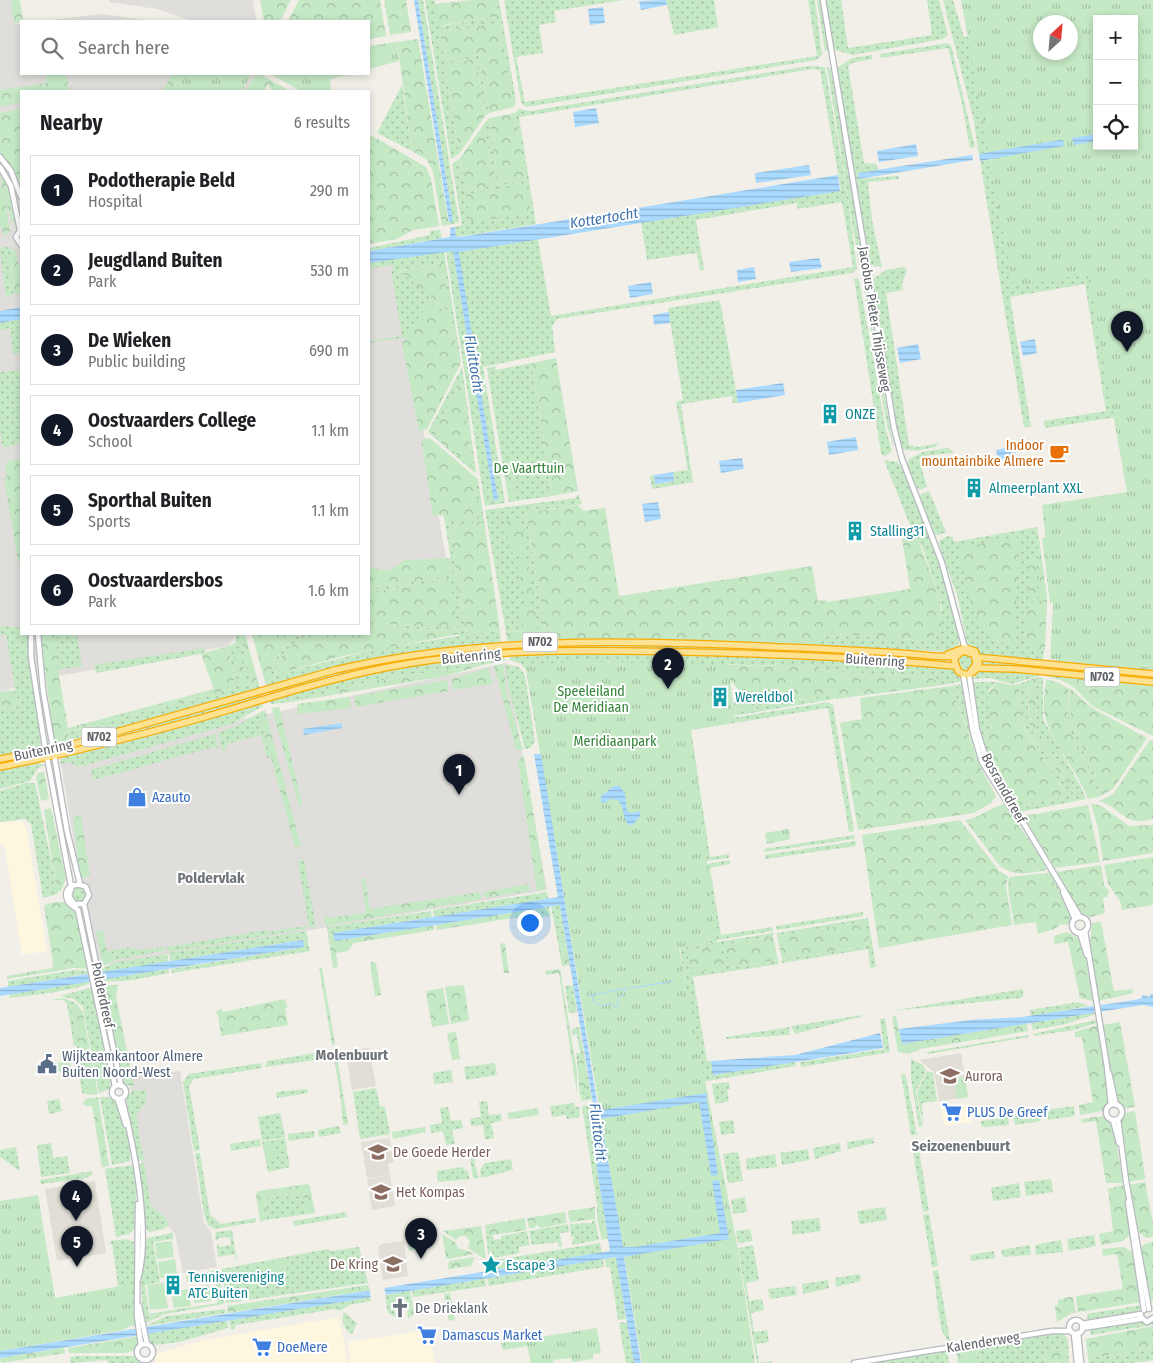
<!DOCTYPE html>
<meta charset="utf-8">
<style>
:root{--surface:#fff;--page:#f6f6f6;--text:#202124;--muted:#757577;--line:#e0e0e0;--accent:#111827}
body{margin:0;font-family:"Fira Sans Condensed",sans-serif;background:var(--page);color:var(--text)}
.controls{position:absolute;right:15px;top:15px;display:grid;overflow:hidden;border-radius:0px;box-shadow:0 2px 8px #0003}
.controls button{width:45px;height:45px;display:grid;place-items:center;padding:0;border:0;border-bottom:1px solid var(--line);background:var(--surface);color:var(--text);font:25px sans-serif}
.compass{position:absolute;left:1033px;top:15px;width:45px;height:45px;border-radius:50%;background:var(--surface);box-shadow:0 2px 8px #0003;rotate:26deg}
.you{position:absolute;left:529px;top:922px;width:18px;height:18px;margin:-12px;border:4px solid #fff;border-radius:50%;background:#1a73e8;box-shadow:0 0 0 8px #1a73e833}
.badge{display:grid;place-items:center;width:32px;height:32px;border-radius:50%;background:var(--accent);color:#fff;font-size:16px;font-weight:700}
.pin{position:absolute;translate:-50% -41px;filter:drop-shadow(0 1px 2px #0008)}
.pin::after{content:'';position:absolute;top:26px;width:18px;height:15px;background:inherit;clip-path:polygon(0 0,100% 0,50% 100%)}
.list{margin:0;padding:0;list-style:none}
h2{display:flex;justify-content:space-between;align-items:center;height:65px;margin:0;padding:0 20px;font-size:21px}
h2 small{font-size:16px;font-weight:400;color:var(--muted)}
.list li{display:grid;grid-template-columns:32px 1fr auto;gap:15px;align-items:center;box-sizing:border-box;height:70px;margin:0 10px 10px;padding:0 10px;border:1px solid var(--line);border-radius:0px}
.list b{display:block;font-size:19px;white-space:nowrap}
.list p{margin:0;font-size:16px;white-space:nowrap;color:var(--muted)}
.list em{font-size:16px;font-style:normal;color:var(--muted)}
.icon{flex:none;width:28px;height:28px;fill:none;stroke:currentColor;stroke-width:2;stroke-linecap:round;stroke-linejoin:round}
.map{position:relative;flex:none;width:1153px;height:1363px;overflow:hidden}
.search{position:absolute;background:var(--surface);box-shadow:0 2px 8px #0003;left:20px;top:20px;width:350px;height:55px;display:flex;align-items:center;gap:12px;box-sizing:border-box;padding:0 18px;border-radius:0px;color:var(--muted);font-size:19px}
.panel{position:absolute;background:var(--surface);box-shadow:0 2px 8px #0003;left:20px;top:90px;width:350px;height:545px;border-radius:0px}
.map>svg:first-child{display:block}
.commercial{fill:#fef7e0}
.industrial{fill:#e0deda}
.education{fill:#e1ded6}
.grass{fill:url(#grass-dots);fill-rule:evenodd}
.forest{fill:url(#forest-crowns)}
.park{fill:url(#park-tufts);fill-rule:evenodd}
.pitch{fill:#c5e8c5}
.water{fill:url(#water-rules)}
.pier{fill:#f1efe8}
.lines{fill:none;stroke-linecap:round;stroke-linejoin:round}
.stream{stroke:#aadaff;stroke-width:1}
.secondary-casing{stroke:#b6babf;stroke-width:7}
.highway-casing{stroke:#f9ab00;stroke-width:8}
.secondary{stroke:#fff;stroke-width:4.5}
.highway{stroke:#fde293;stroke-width:5.5}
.labels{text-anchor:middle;stroke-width:4;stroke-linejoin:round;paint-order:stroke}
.shield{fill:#fff;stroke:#8f9295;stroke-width:1}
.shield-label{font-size:12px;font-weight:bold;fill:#5f6368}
.street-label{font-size:14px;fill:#5f6368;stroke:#fff}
.culture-label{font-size:14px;fill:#0d838f;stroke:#fff;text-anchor:start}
.food-label{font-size:14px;fill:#c56008;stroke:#fff;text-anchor:end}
.park-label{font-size:14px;fill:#348238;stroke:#fff}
.shop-label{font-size:14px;fill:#366cbe;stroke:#fff;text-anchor:start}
.service-label{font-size:14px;fill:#4e5e75;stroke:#fff;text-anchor:start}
.education-label{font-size:14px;fill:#785e54;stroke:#fff;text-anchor:start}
.worship-label{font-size:14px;fill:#5b616d;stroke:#fff;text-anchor:start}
.water-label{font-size:15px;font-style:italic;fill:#4174aa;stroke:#fff}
.neighbourhood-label{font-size:15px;font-weight:bold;fill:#70757a;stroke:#fff}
</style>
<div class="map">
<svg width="1153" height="1363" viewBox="0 0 1153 1363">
<defs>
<pattern id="grass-dots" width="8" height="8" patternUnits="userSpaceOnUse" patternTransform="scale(1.25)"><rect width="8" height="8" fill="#c5e8c5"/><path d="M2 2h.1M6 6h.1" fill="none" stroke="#a3c0a4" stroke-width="1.8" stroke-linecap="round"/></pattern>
<pattern id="forest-crowns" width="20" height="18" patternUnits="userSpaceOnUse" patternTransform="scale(1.25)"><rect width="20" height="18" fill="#c5e8c5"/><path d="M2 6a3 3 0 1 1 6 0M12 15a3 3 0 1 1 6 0" fill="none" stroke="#a3c0a4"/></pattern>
<pattern id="park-tufts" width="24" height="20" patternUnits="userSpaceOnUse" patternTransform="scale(1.25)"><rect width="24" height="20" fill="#c5e8c5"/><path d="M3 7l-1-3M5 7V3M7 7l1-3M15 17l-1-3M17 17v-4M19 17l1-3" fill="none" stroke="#a3c0a4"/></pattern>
<pattern id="water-rules" width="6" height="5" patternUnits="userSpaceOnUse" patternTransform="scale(1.25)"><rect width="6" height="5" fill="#aadaff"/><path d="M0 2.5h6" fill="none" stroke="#8eb4d2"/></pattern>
</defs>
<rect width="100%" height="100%" fill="#f1efe8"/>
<g class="commercial">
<polygon points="21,821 26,827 47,951 22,955 4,843 0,844 0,823"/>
<polygon points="969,1104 972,1122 944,1126 941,1108"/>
<polygon points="339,1317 348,1363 156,1363 154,1354 205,1340"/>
<polygon points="429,1330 435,1363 350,1363 348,1342"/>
</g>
<g class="industrial">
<polygon points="0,0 15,0 18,24 21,24 21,74 258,74 248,91 21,91 21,634 236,634 228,646 41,679 0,692"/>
<polygon points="109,0 253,0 256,21 192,21 157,9 109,2"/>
<polygon points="102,14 151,21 41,21"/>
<polygon points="392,253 450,580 369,591 369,257"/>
<polygon points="506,663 547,890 94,967 60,758"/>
<polygon points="180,1071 204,1223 211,1232 217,1267 183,1273 175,1233 148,1207 129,1077"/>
</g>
<g class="education">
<polygon points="369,1047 376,1086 352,1090 346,1053"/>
<polygon points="961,1053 968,1097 939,1101 934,1072 919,1060"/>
<polygon points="390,1138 394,1162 388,1164 390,1175 367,1178 361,1142"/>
<polygon points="390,1175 395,1206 372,1210 367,1179"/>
<polygon points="95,1181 106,1253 57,1261 45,1189"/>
<polygon points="404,1241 408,1276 383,1280 378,1248 381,1244"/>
</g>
<g class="grass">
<polygon points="418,0 423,0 459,222 449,225 449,222 453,221"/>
<polygon points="425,0 434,0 436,4 471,0 436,7 442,26 498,16 496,0 499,0 516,101 514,107 500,23 440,32 444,60 479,55 489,113 485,116 476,59 445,64 459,154 451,159"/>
<polygon points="504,0 623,0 554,11 556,22 539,25 543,53 516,57 525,102 817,56 808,0 815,0 822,55 816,60 526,107 521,102"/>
<polygon points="666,0 714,0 718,27 674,35"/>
<polygon points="817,0 821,0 828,50 825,51"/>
<polygon points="825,0 841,0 848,48 932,35 927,0 939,0 948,35 943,39 852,55 835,50"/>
<polygon points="943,0 953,0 964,37 995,32 1040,52 1072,148 1153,352 1124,416 1045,428 1044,421 1106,411 1085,284 1010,297 1031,427 1024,427 980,161 994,159 985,153 979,154 973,117"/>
<polygon points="947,43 951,45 975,147 970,148 961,99 948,48 881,58 880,54"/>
<polygon points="872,55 872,59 852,63 848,66 864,163 876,164 878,170 858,173 859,179 898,176 899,179 868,182 872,220 882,267 869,265 837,68 852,58"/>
<path d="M809,66L825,67L848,198L857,269L852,273L557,319L552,326L555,352L483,367L505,503L485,506L446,251L453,250L494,501L498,500L458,252L538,239L551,316L853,267L842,202L798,209L797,203L696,220L704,270L700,271L697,253L647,260L641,222L841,190L820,70L813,69L519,117L536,224L456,237L455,227L462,225L452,164L460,158L465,190L494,186L484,124L489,118L499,185L526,181L515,113L519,109L530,111ZM526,185L531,213L470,221Z"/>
<polygon points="827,67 831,69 858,225 862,266 859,265"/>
<polygon points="402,85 412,151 377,133"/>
<polygon points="440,230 442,238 369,251 369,248 430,235 430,231"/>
<polygon points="5,246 9,248 7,257 14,294 6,297 0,249"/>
<path d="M444,251L461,362L460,365L451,317L430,300L408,337L369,343V341L402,336L391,270L394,269L393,265L369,269V263ZM441,263L450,311L400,271Z"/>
<polygon points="904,267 907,270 902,284 903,290 886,293 909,445 918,447 940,443 935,447 916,451 902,449 891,402 872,280 886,270"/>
<polygon points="854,278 859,279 886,431 892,451 885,456 881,454"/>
<polygon points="864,278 894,449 886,421 862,279"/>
<polygon points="720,300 738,403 733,403 732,396 681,404 693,482 652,489 650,476 654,475 655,484 674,481 673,472 688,470 676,402 683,400 668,308"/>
<polygon points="21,319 21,353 13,354 10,328 0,330 0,323"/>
<polygon points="532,363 552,496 516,501 510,465 503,466 487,368 495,366 496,370"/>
<path d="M462,367L476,472L475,473L428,432ZM462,381L473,467L433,434Z"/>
<polygon points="17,370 21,371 21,441 12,446 3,447 0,432 0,372"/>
<path d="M947,448L953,451L952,453L923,456L919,460L927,487L920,490C913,486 905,467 909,459L923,452Z"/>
<polygon points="884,460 898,462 902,469 934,545 958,629 959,644 952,652 817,645 823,633 929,641 942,609 940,597 923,549 912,530"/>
<path d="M474,476L478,479L484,521L449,527L466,635L500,631L501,642C420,649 344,664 266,686L264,679L269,677L275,659L299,634H303L281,657L274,675L377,649L459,636L458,627L432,631L369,625V622L431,628L450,580L369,592V589L453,575L445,522L479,517Z"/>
<polygon points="929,491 946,532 939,535 934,534 920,498 921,494"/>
<polygon points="578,494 582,504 526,513 545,629 506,632 485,510 576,498"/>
<path d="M1037,527L1047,598L1043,661L983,656L967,643L958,598L939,544L940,540L948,536L953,537L954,542ZM974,609L1013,645C991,642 983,628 974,609Z"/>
<polygon points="6,626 21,628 21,634 28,634 41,745 37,749 0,757 0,709 18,706 6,635 0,635 0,627"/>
<polygon points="56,634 77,634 82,666 58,670"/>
<polygon points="235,634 240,634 252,685 257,678 260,688 128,727 69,740 68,732 230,689 226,686 235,683 228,646 236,643"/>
<polygon points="609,643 854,652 853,656 593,648 506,650 506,646"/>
<path d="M501,646V650C422,657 345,672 268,694L267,691L370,664Z"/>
<polygon points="204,648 206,651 201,654 96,673 94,665"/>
<path d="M587,651C709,655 831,657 952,668L963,681L943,685L930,677L820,671L818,667L717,664H623L608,661L542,745L538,741L526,670L521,664L510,660L508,654Z"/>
<polygon points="868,653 949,658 948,664 868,657"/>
<polygon points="504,654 505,660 483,665 386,678 290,702 271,704 270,698 362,674 450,659"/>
<circle cx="965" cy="662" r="8"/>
<polygon points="981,660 1042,664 1042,669 981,666"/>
<polygon points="505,664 519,667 525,675 535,741 530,748 525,749 509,690"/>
<polygon points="1047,665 1153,675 1153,679 1046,669"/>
<polygon points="986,669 1061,675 1061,680 1042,675 1012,684 989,678 973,679 979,670"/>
<path d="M1043,677V719L1082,789L1086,799L1020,812L989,763L979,733L973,682H997L988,691L992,732L985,733L996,765L1021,805L1068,796L1024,727L1019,684L1027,681L1028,710L1037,717L1035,678ZM1028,717L1034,721L1042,738L1079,794H1074L1037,743Z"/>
<polygon points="964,683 974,747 951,686"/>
<polygon points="1070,687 1071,689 1071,722 1097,779 1100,796 1098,797 1094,781 1067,724"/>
<polygon points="260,694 261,697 182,721 59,753 58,751"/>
<polygon points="834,694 834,699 733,716 732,711"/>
<polygon points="262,701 263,706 232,724 79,767 69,762 59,764 63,757"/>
<polygon points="828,702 833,705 854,831 849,832 828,708 691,730 710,857 729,854 729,858 705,861 683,726"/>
<polygon points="259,713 271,757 267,758 261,735 226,744 227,749 222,751 218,733 238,725"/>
<polygon points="215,734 218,748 213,747 94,780 91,770"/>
<polygon points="38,763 46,765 38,768 30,781 0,789 0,771"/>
<polygon points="26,783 35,783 58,894 43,898 31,824 25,819 0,822 0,791"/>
<polygon points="854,835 855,839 764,852 764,849"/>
<polygon points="856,841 856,846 765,859 765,855"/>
<polygon points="301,859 304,861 316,927 309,927 298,862"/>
<polygon points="730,860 730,864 710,868 721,935 772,927 773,931 679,946 667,871"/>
<polygon points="1050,872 1073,917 1070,924 1061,925 1066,921 1066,908 1048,873"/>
<circle cx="79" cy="895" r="8"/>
<polygon points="547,892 548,899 434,917 433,910"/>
<polygon points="560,905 566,942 558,943 551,906"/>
<polygon points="549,906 551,916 525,920 520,917 514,918 514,912"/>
<polygon points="431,911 432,917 334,933 335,941 329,942 327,927"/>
<polygon points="863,912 863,916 777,930 776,926"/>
<polygon points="868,918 876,967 870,968 868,949 782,963 782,959 867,946 864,922 777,936 777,933"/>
<polygon points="306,926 305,929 169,952 167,947 267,930 268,932"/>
<polygon points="306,931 310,951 172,973 171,969 304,947 303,940 170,961 169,953"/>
<polygon points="773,933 773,937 726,944 730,968 778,960 779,964 693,977 707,1061 711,1061 714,1075 795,1061 796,1066 701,1082 680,948"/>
<polygon points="131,947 140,950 164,947 166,950 116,960 107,951"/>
<polygon points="167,954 168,962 96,973 96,971 117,962"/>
<path d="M169,969V973C147,977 118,985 98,980Z"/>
<polygon points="74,970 91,971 91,973 8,987 8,981"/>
<path d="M92,981C85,990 26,996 10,998L9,994Z"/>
<polygon points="573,985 577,1012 569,1013 565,986"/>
<polygon points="96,986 99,986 119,1083 116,1083"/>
<polygon points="93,987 111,1083 109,1089 99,1093 83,1007 74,999 60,996"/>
<polygon points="1023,989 1023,996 1021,998 891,1011"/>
<polygon points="64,998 76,1003 72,1013 89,1095 82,1093 78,1068 80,1067 79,1060 77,1060 79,1059 78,1053 75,1052 78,1052 77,1046 74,1046 67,1004 63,1000 49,1000"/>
<polygon points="1078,1002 1089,1006 1031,1016 1030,1010"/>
<polygon points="1095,1012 1096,1014 1066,1024 1033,1030 1031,1023"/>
<polygon points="863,1016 795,1034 791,1026 863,1015"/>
<polygon points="885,1018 890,1052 801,1067 800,1062 884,1049 880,1019"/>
<polygon points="1096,1020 1097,1023 1074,1030 1034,1036 1033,1034"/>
<polygon points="579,1027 592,1099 581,1101 581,1060 577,1061 576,1053 580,1053 577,1034 573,1035 572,1029"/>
<polygon points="790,1027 789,1035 726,1039 726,1037"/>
<polygon points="1028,1035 1029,1037 928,1054 927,1052"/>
<polygon points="328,1051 329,1058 265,1067 267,1061"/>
<polygon points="911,1059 923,1065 926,1071 916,1091 922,1126 919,1127 911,1079"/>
<polygon points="261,1063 262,1068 194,1079 189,1086 200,1150 194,1151 183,1082 189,1074"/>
<polygon points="495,1063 497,1075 466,1080 464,1067"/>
<polygon points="451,1070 453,1082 434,1084 433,1073"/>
<polygon points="927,1071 933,1073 937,1101 922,1103 923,1126 917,1092"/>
<polygon points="901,1074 905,1074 907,1081 917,1135 911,1135"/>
<polygon points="729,1082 730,1089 727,1089 729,1101 715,1104 712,1084"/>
<polygon points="376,1088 380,1106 385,1107 390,1134 360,1139 353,1092"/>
<polygon points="307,1089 308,1093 277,1098 276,1092"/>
<polygon points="146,1090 146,1101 136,1116 144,1160 136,1161 126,1097 133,1091"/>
<path d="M100,1097C105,1097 111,1097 115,1101C124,1108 132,1151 130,1161L112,1165Z"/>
<polygon points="59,1099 62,1111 49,1114 47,1101"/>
<polygon points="487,1101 489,1115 501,1114 502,1121 491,1123 494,1138 485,1140 483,1125 471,1126 470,1119 481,1117 479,1102"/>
<polygon points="574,1103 575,1107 579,1107 580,1117 567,1119 566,1115 552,1117 550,1106"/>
<polygon points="593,1104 593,1111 588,1112 608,1239 605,1239 601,1205 597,1204 582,1106"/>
<polygon points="1074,1106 1075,1116 1048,1120 1047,1110"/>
<polygon points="448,1107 451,1121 461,1120 463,1128 452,1130 455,1144 446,1145 443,1131 431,1133 430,1125 442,1123 440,1108"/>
<polygon points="1040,1111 1041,1121 1015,1125 1013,1115"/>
<polygon points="280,1113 285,1137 262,1141 258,1117"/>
<polygon points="1008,1117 1009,1125 985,1127 981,1125 981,1121"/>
<polygon points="733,1120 735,1133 721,1135 719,1122"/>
<polygon points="339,1126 341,1133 319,1137 318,1130"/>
<polygon points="314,1131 315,1137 289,1141 288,1134"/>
<polygon points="285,1138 290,1167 268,1172 262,1142"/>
<polygon points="873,1138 874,1143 848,1149 847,1142"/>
<polygon points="917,1138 929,1211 923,1212 911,1140"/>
<polygon points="260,1139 261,1146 231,1151 230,1144"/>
<polygon points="51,1143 53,1158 67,1156 70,1173 41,1177 37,1145"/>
<polygon points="840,1143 841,1151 815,1159 813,1148"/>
<polygon points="16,1147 20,1171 0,1157 0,1150"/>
<polygon points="808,1149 809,1160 782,1165 780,1153"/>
<polygon points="738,1152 743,1181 728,1183 723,1154"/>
<polygon points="195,1153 200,1153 210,1215 221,1224 256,1218 256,1222 215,1229 208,1225 204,1214"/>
<polygon points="775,1154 777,1167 747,1170 746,1159"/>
<polygon points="511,1159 513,1170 481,1178 480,1170 485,1163"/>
<polygon points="144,1163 151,1206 167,1219 168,1226 164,1229 149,1232 144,1226 137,1164"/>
<polygon points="133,1165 136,1189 136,1228 129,1234 116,1237 105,1169"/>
<polygon points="462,1167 468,1172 470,1179 438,1182 437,1171"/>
<polygon points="92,1171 92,1175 86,1178 41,1184 40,1180"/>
<polygon points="1051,1179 1053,1192 1026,1196 1024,1182"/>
<polygon points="1019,1183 1021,1197 993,1201 991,1188"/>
<polygon points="302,1192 307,1214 267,1220 265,1198"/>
<polygon points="745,1197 747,1212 733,1214 731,1200"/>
<polygon points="885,1207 887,1220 860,1224 857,1211"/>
<polygon points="346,1212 347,1217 294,1226 293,1221"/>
<polygon points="929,1214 938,1266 932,1267 923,1215"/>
<polygon points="819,1218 821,1231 793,1235 791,1221"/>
<polygon points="593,1220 595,1220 599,1240 572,1245 574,1236 571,1237 570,1224 592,1223"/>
<polygon points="568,1224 569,1232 560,1233 562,1247 559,1247 558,1242 532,1245 529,1231"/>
<polygon points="750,1229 753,1241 738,1243 736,1231"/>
<polygon points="232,1230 237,1263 234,1254 218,1257 217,1245 219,1243 219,1247 231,1245 230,1237 218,1238 218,1241 215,1239 216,1232"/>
<polygon points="527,1231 530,1245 519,1247 519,1253 489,1259 486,1236 493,1235 494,1240 501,1239 501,1236"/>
<polygon points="171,1233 173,1233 173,1239 153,1242 160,1282 145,1285 149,1314 148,1317 165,1314 144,1324 141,1283 145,1242 148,1238"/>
<polygon points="1094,1235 1096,1246 1069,1251 1067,1239"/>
<polygon points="126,1239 134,1242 135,1248 137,1326 130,1326 120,1299 112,1244 109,1244 111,1241"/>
<polygon points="1061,1240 1063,1252 1036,1255 1035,1245"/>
<polygon points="600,1243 602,1253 486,1271 486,1266 490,1265 490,1261"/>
<polygon points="753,1245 759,1280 746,1283 749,1301 762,1299 764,1310 751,1313 754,1332 767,1330 769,1342 756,1344 759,1363 772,1361 772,1363 757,1363 738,1248"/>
<polygon points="1030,1245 1031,1255 1003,1257 1001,1250"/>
<polygon points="359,1247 368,1283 226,1303 222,1269 327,1249 332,1251"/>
<polygon points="994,1251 995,1258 971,1261 970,1255"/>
<polygon points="617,1257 626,1319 618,1320 610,1267 606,1267 605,1259"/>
<polygon points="603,1259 604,1267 489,1286 487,1278"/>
<polygon points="938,1270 950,1341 948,1342 941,1329 933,1271"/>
<polygon points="860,1274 861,1281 836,1287 835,1278"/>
<polygon points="485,1278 486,1286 413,1297 412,1290"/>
<polygon points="828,1280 829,1288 803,1294 802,1284"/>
<polygon points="795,1286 797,1295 770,1299 768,1289"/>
<polygon points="410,1290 414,1315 408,1318 406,1300 401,1299 392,1304 397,1318 388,1313 385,1295"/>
<polygon points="450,1293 455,1320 449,1321 444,1294"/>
<polygon points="370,1297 371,1301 349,1305 340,1311 335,1309 235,1325 235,1329 231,1330 229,1320"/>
<polygon points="1142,1305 1138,1313 1088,1322 1087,1314"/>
<polygon points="225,1309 226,1313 146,1326 166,1316"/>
<path d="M344,1312L357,1323L352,1334C345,1332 340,1319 344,1312Z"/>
<polygon points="1140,1320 1146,1324 1153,1322 1153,1325 1091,1335 1089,1328"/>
<polygon points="227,1321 228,1328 179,1342 155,1345 149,1343 145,1333"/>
<polygon points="627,1322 634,1363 626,1363 619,1323"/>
<polygon points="1062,1332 1068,1340 1069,1363 1057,1363 1067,1362 1065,1348 1044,1351 1046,1363 978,1363 975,1345"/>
<polygon points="947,1349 949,1363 864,1363"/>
<polygon points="1153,1349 1153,1360 1132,1363 1089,1363 1088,1358"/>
<polygon points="77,1356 137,1356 145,1363 108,1363 107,1360 70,1363 70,1357"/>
</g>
<g class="forest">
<polygon points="11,0 20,0 23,21 14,23"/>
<polygon points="260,0 291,0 280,21 264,21"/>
<polygon points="299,0 380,0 386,36 369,39 369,21 288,21"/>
<polygon points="384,0 406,0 411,32 390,35"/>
<polygon points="471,0 496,0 498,16 438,26 435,7"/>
<polygon points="500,23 514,107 489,113 479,55 444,60 440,32"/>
<polygon points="418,39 449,225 442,226 433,171 427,160 412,151 397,42"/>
<polygon points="476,59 485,116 459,154 445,64"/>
<polygon points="46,74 66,74 69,91 21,91 21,102 0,107 0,90 47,83"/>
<polygon points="172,74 183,74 174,91 163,91"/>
<polygon points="256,74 260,74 290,91 273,91 267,84 265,91 246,91"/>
<polygon points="21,109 21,188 11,168 0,155 0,113"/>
<polygon points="515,113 526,181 499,185 489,118"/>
<polygon points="484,124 494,186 465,190 460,158"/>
<polygon points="369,134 426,167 431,179 439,226 413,230 397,239 369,244"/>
<path d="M0,170L8,184L18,221L12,223C8,206 0,187 0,170Z"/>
<polygon points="0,184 5,199 10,231 4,236 0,224"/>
<polygon points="527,185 531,213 470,222 466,194"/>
<polygon points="9,248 16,251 18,263 21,268 21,294 14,294 7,257"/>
<polygon points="442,263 450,311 450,312 400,271"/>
<polygon points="430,300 451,317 460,365 427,429 419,431 402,344"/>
<polygon points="556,358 578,491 552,496 532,363"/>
<polygon points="461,381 462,381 473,468 433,434"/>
<polygon points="430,438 474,476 480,517 445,522 443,515 433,516 421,439"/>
<polygon points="21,459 21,563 18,561 4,478 7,477 5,465 9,461"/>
<polygon points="510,465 516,501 509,502 503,466"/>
<polygon points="578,505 583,511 605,508 619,596 812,566 818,601 826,600 827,602 910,589 901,532 914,530 940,597 941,627 929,641 823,633 817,645 648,640 507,641 506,632 523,631 520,609 534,605 538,629 545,629 526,513"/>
<polygon points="520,518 526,553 513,554 508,542 506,524 506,521"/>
<polygon points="484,521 500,631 466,635 449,526"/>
<path d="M1020,537L1014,641L1013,645C971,640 967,582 959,548Z"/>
<polygon points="1050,537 1063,601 1050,603 1042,538"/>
<polygon points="1037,538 1039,538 1047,598 1041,598"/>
<polygon points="1030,556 1036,556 1038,598 1028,599"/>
<polygon points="451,558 453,575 369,589 369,567 388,571 405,560"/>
<polygon points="527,560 534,601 525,601 516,561"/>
<polygon points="450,580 457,624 431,628 369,622 369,592"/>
<polygon points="1047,600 1045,650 1025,647 1028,603"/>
<polygon points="369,625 432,631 458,627 459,634 343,656 274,675 281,657 303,634 369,634"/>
<polygon points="40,634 56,634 58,670 68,728 214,689 201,654 228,646 235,684 227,686 230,689 68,732 69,740 60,743 55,741 53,733"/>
<polygon points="240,634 245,634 257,678 251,685"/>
<polygon points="252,634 299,634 275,659 269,678 264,679"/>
<polygon points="239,648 247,686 240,687 233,650"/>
<polygon points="1059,657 1153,665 1153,671 1056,661"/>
<path d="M575,661L818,667L820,671L930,677L943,685L835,699L834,694L732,711C732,702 739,699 739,690L730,680L545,665Z"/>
<polygon points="503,664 507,693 523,750 516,750 494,666"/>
<polygon points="483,665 446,676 290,702 386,678"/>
<polygon points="488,668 493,684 453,690 452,679"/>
<polygon points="1061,675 1153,684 1153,736 1092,706 1075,688 1061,680"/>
<polygon points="1035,678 1037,718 1029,713 1027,681"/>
<path d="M1046,679L1059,683L1069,689L1067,724L1094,781L1098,797L1088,799C1079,773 1046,735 1044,710C1043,700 1045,689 1046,679Z"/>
<polygon points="448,680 448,691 356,707 354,696"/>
<path d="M997,682L1011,685L1019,684L1024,728L1068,796L1021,805C1004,784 991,759 985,733L992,731L987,695Z"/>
<polygon points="951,686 980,766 996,796 991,803 974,813 858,830 840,723 862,719 860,698"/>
<polygon points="1071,689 1092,708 1147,738 1113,789 1100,796 1097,779 1071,722"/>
<polygon points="15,690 18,706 0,709 0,692"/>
<polygon points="349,697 351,708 298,714 297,704"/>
<polygon points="279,707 302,803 301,806 299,806 272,708"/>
<polygon points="265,710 301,846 295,847 259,713"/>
<polygon points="1027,717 1034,721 1042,738 1079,794 1074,794 1037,743"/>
<path d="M1150,740L1153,741V819C1123,827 1122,808 1099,801L1113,794Z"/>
<polygon points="524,755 546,889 537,891 518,761"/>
<polygon points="44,772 49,799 41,801 36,777 38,773"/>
<path d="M1004,804L1047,866L1046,870C1028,873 1015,877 1000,866L965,820C980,818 989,808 1004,804Z"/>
<polygon points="1091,804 1100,805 1129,826 1153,825 1153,853 1103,861 1098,828"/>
<polygon points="1088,805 1100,862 1055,868 1023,816"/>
<polygon points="51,808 66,879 61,891 57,892 44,810"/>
<polygon points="81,816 90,876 80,878 73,817"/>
<polygon points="960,820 999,871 1008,876 1006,887 1012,925 879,948 862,835"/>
<polygon points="1153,857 1153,905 1122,910 1120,901 1108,884 1104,865"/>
<polygon points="1101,865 1104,885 1109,891 1107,897 1103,898 1105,913 1087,918 1080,912 1057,872"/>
<polygon points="1048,873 1066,908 1066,921 1054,929 1038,934 1036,922 1014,925 1008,887 1009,877"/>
<polygon points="361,878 365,878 370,909 480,892 482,899 325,926 324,915 329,918 366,913"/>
<polygon points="529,884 530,891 485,898 484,892"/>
<polygon points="56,902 65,902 76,910 89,969 74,968 7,979 7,976 52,968 53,962 44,907 47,904"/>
<polygon points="514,912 514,918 437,930 436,925"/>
<polygon points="864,922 867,946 782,959 777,936"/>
<polygon points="1101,922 1114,991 1132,989 1133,993 1099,1001 1090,946 1092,923"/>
<polygon points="433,925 434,930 354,943 348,951 336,953 338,967 333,968 329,942"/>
<polygon points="103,930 107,951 116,960 103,966 96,932"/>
<polygon points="1067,932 1079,938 1086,960 1093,1001 1080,998 1068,942 1054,944 1054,936"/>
<polygon points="773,937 778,960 729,968 726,944"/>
<polygon points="566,942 570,965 562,966 558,943"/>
<polygon points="501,943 505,944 509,973 504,973 500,945"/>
<polygon points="720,945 724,968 691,973 687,951"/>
<polygon points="372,962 376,963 381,995 375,996 370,964"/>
<polygon points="319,967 322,968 335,1044 332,1045"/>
<polygon points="560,969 577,1072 577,1094 559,973 546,975 545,971"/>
<polygon points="103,985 118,985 116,997 134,1086 132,1087 123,1083"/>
<polygon points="464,985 469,1020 451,1024 445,987"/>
<polygon points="443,988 449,1024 432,1027 426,991"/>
<polygon points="284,999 288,1007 285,1008 288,1025 221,1036 218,1015 216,1014 218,1010 222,1009 223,1012"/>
<polygon points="76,1003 83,1012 98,1094 89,1095 72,1013"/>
<polygon points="896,1016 902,1044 1027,1023 1028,1031 920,1049 909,1054 898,1052 892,1017"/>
<polygon points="1120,1022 1135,1107 1125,1108 1117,1102 1115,1097 1103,1025"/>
<polygon points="1098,1025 1109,1103 1102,1111 1080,1115 1079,1105 1093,1102 1082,1037 1075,1037 1075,1032"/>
<polygon points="456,1032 460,1059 452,1060 447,1033"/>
<polygon points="336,1050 348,1124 343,1125 341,1102 333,1051"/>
<polygon points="582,1060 586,1087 580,1097 577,1061"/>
<polygon points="98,1097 109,1166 102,1167 92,1106 86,1106 83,1103 86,1099"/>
<polygon points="538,1108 539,1115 509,1119 507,1113"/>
<polygon points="1135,1111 1145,1177 1145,1179 1128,1182 1120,1120 1125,1113"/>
<polygon points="1104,1116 1113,1123 1123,1183 1106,1183 1096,1121 1082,1123 1081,1119"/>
<polygon points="425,1127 426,1132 393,1139 392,1132"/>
<polygon points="472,1149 478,1177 477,1179 473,1178 469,1150"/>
<polygon points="1145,1182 1153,1223 1153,1237 1146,1238 1138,1231 1129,1185"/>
<polygon points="308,1184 310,1186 315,1213 307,1214 302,1192 265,1198 267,1220 260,1221 256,1195 258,1191"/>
<polygon points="1124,1185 1131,1234 1123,1241 1101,1245 1099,1234 1113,1231 1108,1189"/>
<polygon points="597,1204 601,1205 605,1239 602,1240 597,1218"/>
<polygon points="595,1207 595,1219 570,1222 568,1211"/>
<polygon points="565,1212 566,1223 540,1228 536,1224 535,1228 529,1228 527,1218"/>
<polygon points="525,1218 526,1230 486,1236 485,1225"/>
<polygon points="481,1226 486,1258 483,1258 468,1248 470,1242 466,1236 460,1236 456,1240 443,1231"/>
<polygon points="442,1234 455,1242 459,1249 466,1250 474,1254 448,1259 446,1257"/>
<polygon points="1153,1242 1153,1301 1149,1301 1140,1249 1145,1244"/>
<polygon points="1124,1247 1134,1253 1142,1302 1078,1312 1076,1296 1123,1289 1117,1254 1103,1256 1102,1249"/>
<polygon points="475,1257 471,1266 448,1269 449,1261"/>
<polygon points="218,1270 219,1277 189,1282 187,1281 186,1276"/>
<polygon points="220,1279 224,1304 148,1317 147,1314 218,1303 215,1280"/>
<polygon points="368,1285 370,1290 228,1313 227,1306"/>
<polygon points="1069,1297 1073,1297 1076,1313 1072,1313 1057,1322 1055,1306 1058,1305 1058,1300"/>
<polygon points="1153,1326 1153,1349 1088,1358 1086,1339"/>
<path d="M139,1336C140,1347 136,1350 127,1353H69L68,1348Z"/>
<polygon points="975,1345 978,1363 958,1363 956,1349"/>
<polygon points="64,1348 65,1353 1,1363 0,1358"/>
<polygon points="1065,1348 1067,1362 1046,1363 1044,1351"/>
</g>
<g class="park">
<path d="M961,0H1153V668L1050,659L1053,605L1042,505L1127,492L1088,274L1013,286ZM1097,19H1134V146H1097ZM1040,22H1070V52H1040Z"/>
<polygon points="397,42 399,61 369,69 369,46"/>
<polygon points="183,74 251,74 242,91 174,91"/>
<polygon points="270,74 351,74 330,79 331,91 301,91"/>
<polygon points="525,663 728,664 735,721 690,730 717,942 679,948 737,1244 755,1363 642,1363"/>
<polygon points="789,829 790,839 767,844 765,833"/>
<polygon points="70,1061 71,1070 41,1075 41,1073 36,1074 35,1066"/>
<polygon points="965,1077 968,1097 956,1099 955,1079"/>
<polygon points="38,1195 55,1298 131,1284 134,1324 123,1330 0,1351 0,1201"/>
<polygon points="282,1260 290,1263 288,1270 269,1273 266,1271 267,1264"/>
<polygon points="597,1328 601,1353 593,1354 593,1359 572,1362 571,1358 553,1360 554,1363 531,1363 527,1346 503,1350 501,1343"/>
</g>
<g class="pitch">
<polygon points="274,1143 277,1159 267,1160 264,1144"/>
<polygon points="424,1237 426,1248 409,1251 407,1240"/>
<polygon points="172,1241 174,1257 157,1259 155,1243"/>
<polygon points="175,1259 177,1276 160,1278 158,1262"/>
<polygon points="164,1283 168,1308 150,1310 147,1285"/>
<polygon points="209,1285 211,1301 194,1303 192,1287"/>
<polygon points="188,1289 191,1306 174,1308 171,1292"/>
</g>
<g class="water">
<polygon points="414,0 418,0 453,221 449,222"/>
<polygon points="666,0 667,5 641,10 639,1"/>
<polygon points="603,7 605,23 590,25 588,9"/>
<polygon points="596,108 599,123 575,127 573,112"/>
<polygon points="1097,134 1097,141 1074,145 1072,138"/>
<polygon points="1060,140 1063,140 1064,146 980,161 979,154"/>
<polygon points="916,144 918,156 879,162 877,151"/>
<polygon points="972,155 973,160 859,179 858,173"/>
<polygon points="809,165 811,175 756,183 755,173"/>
<polygon points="838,175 840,191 459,252 498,500 494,501 453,251 369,263 369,251 450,237 450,228 455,227 456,237 460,237"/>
<polygon points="819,258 822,268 791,272 789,262"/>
<polygon points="754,267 756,279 738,282 737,270"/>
<polygon points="651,282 653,294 630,298 628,286"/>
<polygon points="21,307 21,319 0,323 0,311"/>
<polygon points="669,312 670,323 654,325 653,315"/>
<polygon points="1035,339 1037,353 1023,356 1020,342"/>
<polygon points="918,344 921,359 900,363 897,348"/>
<polygon points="783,383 785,395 738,403 736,390"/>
<polygon points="856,437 858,450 829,455 827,442"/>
<polygon points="1014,446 1016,456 998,460 996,450"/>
<polygon points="742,458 744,469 721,473 719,461"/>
<polygon points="673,472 674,481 655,484 654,475"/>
<polygon points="658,502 661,519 645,522 642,504"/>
<polygon points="342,723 342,728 304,735 303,729"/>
<polygon points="534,754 541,754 598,1108 601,1110 706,1093 718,1175 711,1176 699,1102 601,1119 623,1247 635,1247 720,1233 712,1181 719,1180 729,1239 624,1257 641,1363 634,1363 616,1257 0,1358 0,1351 610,1251 588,1112 593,1111 593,1104 560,905 335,941 333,933 558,897"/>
<path d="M614,786H620L625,794L627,811L632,813L640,811V816L633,825H629C622,819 625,808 618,800L611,799L604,803L601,802V796Z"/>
<polygon points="303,940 304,947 0,996 0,988"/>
<polygon points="1150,994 1153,994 1153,1007 1143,1005 1092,1013 902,1044 899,1029 971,1020 1022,1017 1134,1000 1142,998 1142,995 1150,997"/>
<polygon points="880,1033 883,1048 713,1075 711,1061 795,1055"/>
</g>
<polygon class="pier" points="384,1285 386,1297 371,1299 369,1287"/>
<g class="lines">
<g class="stream">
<polyline points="631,988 674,981"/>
<polyline points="592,995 593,1001 601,1006 611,1003 615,1008 618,1005 618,998 624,994 624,989"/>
<polyline points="587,996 628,988"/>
</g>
<defs>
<g id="secondary">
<polyline points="823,0 894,428 902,459 942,563 964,645 967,648"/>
<polyline points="0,157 11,171 21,197"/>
<polyline points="0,167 11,186 20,230"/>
<polyline points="21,229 16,237 21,245"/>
<polyline points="31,634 31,657 44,741 71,886"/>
<polyline points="38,634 43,690 67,831 80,884"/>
<polyline points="963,674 973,732 982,762 1017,818"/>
<polyline points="969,674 977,730 987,762 1080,917"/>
<path d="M72,886L69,896L74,904H84L89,895L86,887C77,882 63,886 67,899C68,904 74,907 78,910L115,1086"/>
<polyline points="1063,892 1075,919"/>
<polyline points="84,904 121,1086"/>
<circle cx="1080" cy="925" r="8"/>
<polyline points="1085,931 1107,1067 1111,1105"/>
<polyline points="1080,933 1087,955"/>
<polyline points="1109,1073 1116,1105"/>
<circle cx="119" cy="1092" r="7"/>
<path d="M122,1099C134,1146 151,1232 138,1279"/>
<polyline points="118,1100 126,1125"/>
<circle cx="1114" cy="1112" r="8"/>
<polyline points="1118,1119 1126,1181 1149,1309"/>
<polyline points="1113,1120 1119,1143"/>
<polyline points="1128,1202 1144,1310"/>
<polyline points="138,1204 137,1316 141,1345"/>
<polyline points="139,1306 147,1344"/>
<polyline points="1141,1317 1147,1322 1153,1318"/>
<circle cx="1076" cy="1327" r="7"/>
<polyline points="1082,1324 1141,1314"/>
<polyline points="1082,1328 1141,1319"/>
<polyline points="1078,1333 1081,1363"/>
<polyline points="1074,1334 1077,1363"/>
<circle cx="145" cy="1352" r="8"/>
<polyline points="854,1363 1052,1331 1070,1331"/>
</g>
<g id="highway">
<path d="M948,654L964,648L975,651L979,663C976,673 967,678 958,671L954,659L962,651L974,654L976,664L969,674"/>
<polyline points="975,657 1153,674"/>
<polyline points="977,668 1016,669 1153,682"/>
<path d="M0,759L67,746L335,670C484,636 627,640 778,647C819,648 859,651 899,653C917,654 938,658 956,656"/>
<path d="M0,767C65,754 130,738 194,720C264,700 333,676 406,664C499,648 593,650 687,652C776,654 866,657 955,666"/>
</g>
</defs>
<use href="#secondary" class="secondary-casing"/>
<use href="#highway" class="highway-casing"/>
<use href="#secondary" class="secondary"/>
<use href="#highway" class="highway"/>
</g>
<defs>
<symbol id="building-bare" viewBox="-9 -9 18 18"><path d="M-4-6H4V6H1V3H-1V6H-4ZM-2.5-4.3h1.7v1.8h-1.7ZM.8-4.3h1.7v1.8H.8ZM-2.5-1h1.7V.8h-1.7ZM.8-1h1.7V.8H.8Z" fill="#0f9aa8" stroke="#fff" stroke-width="2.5" paint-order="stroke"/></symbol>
<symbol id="cafe-bare" viewBox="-9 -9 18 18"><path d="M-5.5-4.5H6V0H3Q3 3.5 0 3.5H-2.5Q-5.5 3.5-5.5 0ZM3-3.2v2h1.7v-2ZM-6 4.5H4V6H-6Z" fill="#e8710a" stroke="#fff" stroke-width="2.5" paint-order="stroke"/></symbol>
<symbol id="shop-bare" viewBox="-9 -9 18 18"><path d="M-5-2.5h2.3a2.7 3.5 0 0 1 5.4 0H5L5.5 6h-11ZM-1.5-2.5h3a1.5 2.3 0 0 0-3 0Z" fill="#3f7fe0" stroke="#fff" stroke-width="2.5" paint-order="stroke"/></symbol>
<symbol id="civic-bare" viewBox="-9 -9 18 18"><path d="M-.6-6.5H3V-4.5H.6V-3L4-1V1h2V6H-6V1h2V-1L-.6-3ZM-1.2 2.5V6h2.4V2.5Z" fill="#5c6f8a" stroke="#fff" stroke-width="2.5" paint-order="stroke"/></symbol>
<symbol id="school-bare" viewBox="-9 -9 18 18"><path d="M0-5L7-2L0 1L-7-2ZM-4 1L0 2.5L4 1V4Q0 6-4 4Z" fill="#8d6e63" stroke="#fff" stroke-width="2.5" paint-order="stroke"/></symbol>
<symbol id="supermarket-bare" viewBox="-9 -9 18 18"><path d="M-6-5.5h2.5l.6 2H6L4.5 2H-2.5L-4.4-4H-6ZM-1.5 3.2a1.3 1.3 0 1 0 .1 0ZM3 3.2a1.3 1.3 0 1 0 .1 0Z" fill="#3f7fe0" stroke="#fff" stroke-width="2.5" paint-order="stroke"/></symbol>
<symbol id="sight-bare" viewBox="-9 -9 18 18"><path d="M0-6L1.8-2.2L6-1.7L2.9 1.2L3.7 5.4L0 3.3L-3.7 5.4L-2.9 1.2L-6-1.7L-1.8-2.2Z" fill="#0f9aa8" stroke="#fff" stroke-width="2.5" paint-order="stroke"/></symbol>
<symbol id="church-bare" viewBox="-9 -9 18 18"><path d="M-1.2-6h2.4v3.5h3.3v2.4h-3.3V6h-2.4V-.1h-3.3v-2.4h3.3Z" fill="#6b7280" stroke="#fff" stroke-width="2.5" paint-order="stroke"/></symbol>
</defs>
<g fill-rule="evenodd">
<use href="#building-bare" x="816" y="400" width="28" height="28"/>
<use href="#cafe-bare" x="1045" y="439" width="28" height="28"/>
<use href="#building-bare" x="960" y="474" width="28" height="28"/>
<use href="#building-bare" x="841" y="517" width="28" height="28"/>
<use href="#building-bare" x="706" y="683" width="28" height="28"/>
<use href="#shop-bare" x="123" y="783" width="28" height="28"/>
<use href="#civic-bare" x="33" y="1050" width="28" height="28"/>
<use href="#school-bare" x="936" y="1062" width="28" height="28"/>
<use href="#supermarket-bare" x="938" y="1098" width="28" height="28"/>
<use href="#school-bare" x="364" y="1138" width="28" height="28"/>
<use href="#school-bare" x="367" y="1178" width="28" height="28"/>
<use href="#school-bare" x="379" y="1250" width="28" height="28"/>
<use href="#sight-bare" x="477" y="1251" width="28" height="28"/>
<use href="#building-bare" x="159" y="1271" width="28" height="28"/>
<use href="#church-bare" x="386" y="1294" width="28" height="28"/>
<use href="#supermarket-bare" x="413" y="1321" width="28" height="28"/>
<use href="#supermarket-bare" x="248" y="1333" width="28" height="28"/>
</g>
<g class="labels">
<g class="shield">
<rect x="522.5" y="632.5" width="35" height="19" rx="4"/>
<rect x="1084.5" y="667.5" width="35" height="19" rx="4"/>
<rect x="81.5" y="727.5" width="35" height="19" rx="4"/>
</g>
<g class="shield-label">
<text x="540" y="646">N702</text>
<text x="1102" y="681">N702</text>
<text x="99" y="741">N702</text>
</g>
<g class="street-label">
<text transform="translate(875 319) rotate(81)" y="5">Jacobus Pieter Thijsseweg</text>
<text transform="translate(471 656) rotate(-6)" y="5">Buitenring</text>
<text transform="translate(875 660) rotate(4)" y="5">Buitenring</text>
<text transform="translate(43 750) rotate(-12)" y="5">Buitenring</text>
<text transform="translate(1004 788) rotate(61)" y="5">Bosranddreef</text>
<text transform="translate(103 995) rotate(78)" y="5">Polderdreef</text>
<text transform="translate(983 1342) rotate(-9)" y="5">Kalenderweg</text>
</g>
<g class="culture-label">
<text x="845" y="419">ONZE</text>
<text x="989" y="493">Almeerplant XXL</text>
<text x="870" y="536">Stalling31</text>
<text x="735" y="702">Wereldbol</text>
<text x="506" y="1270">Escape 3</text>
<text x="188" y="1282">Tennisvereniging<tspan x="188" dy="16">ATC Buiten</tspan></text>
</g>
<g class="food-label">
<text x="1044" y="450">Indoor<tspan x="1044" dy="16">mountainbike Almere</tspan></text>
</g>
<g class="park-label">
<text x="529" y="473">De Vaarttuin</text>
<text x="591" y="696">Speeleiland<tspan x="591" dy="16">De Meridiaan</tspan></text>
<text x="615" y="746">Meridiaanpark</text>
</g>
<g class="shop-label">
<text x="152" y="802">Azauto</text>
<text x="967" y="1117">PLUS De Greef</text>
<text x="442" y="1340">Damascus Market</text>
<text x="277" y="1352">DoeMere</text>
</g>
<g class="service-label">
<text x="62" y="1061">Wijkteamkantoor Almere<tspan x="62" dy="16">Buiten Noord-West</tspan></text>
</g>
<g class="education-label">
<text x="965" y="1081">Aurora</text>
<text x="393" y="1157">De Goede Herder</text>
<text x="396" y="1197">Het Kompas</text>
<text x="378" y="1269" text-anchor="end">De Kring</text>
</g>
<g class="worship-label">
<text x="415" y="1313">De Drieklank</text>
</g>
<g class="water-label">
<text transform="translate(604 218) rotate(-9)" y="5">Kottertocht</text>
<text transform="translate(474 364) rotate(81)" y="5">Fluittocht</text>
<text transform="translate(598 1132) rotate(83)" y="5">Fluittocht</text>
</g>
<g class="neighbourhood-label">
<text x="211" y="883">Poldervlak</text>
<text x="352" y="1060">Molenbuurt</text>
<text x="961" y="1151">Seizoenenbuurt</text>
</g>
</g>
</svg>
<div class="controls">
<button>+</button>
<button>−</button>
<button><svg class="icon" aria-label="locate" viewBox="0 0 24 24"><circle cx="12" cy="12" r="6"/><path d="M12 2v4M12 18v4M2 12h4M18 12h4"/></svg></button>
</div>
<svg class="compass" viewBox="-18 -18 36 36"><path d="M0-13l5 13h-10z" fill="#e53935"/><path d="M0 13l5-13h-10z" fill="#757577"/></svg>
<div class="you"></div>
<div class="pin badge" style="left:459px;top:795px">1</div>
<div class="pin badge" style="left:668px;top:689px">2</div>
<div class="pin badge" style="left:421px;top:1259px">3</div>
<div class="pin badge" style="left:76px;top:1221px">4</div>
<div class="pin badge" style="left:77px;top:1267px">5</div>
<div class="pin badge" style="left:1127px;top:352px">6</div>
<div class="search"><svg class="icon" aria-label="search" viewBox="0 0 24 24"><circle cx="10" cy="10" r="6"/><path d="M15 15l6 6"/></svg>Search here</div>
<section class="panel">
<h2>Nearby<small>6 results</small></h2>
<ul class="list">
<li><span class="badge">1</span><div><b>Podotherapie Beld</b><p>Hospital</p></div><em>290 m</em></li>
<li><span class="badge">2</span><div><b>Jeugdland Buiten</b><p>Park</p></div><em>530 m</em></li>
<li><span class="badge">3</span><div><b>De Wieken</b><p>Public building</p></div><em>690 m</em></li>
<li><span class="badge">4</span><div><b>Oostvaarders College</b><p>School</p></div><em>1.1 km</em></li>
<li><span class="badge">5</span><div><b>Sporthal Buiten</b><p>Sports</p></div><em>1.1 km</em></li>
<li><span class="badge">6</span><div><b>Oostvaardersbos</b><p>Park</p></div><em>1.6 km</em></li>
</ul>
</section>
</div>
